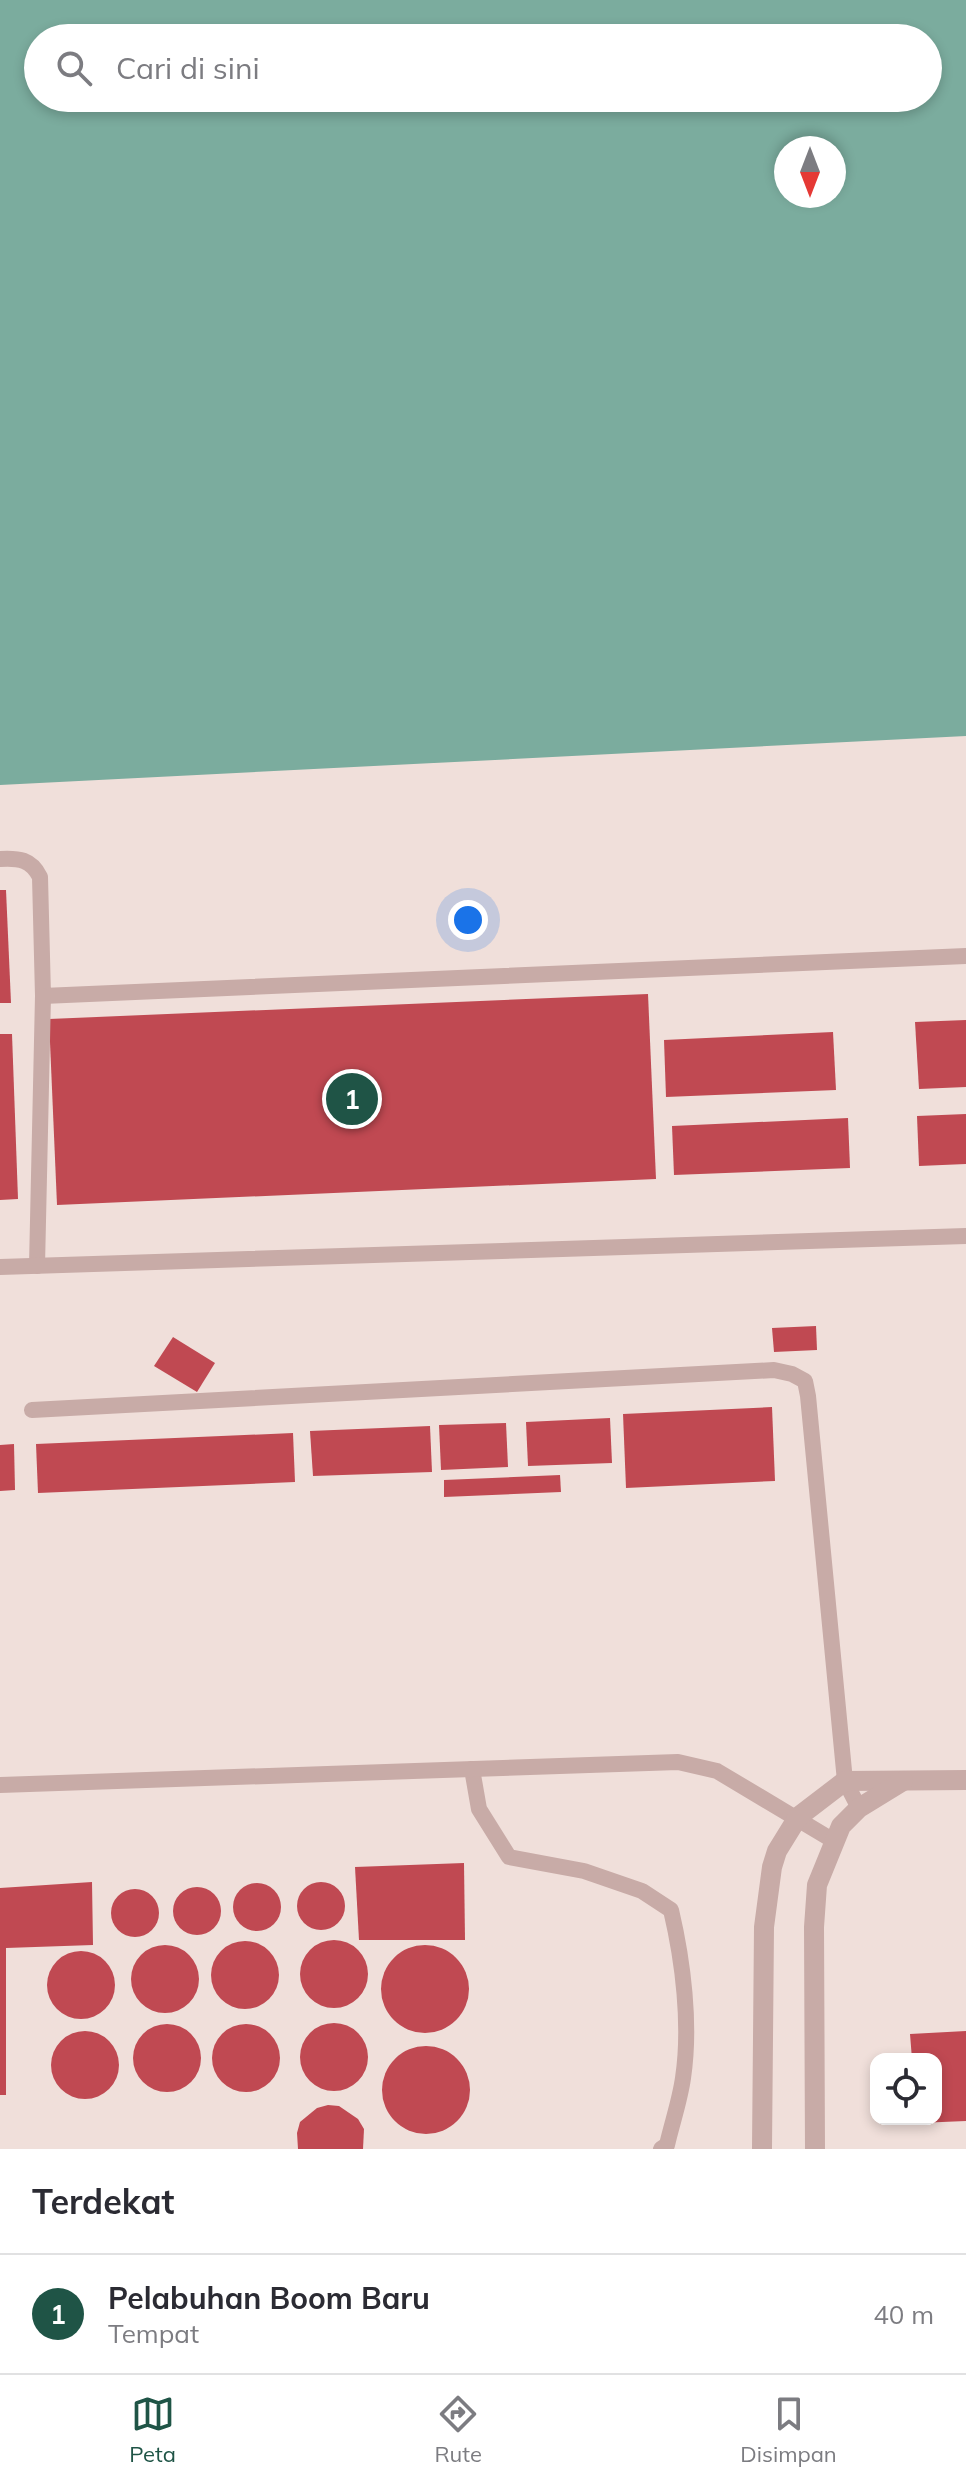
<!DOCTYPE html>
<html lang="id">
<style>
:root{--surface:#fff;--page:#f7f7f7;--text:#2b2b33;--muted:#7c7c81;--line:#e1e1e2;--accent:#1f5446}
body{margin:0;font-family:Mulish,sans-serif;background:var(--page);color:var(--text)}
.controls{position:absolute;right:24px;bottom:24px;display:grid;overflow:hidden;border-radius:16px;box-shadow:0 4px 12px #0003}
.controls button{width:72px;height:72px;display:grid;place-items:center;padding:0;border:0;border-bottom:2px solid var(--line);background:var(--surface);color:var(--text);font:40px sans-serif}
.compass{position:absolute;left:774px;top:136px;width:72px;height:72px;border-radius:50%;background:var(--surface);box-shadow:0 4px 12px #0003;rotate:180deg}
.you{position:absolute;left:468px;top:920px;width:28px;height:28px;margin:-20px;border:6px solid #fff;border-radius:50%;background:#1a73e8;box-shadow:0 0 0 12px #1a73e833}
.badge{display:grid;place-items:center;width:52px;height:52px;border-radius:50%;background:var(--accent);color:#fff;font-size:26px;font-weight:700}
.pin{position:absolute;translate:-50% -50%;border:4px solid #fff;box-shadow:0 2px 8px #0006}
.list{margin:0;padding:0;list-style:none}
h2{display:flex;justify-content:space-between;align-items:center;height:104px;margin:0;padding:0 32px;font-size:34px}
h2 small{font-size:26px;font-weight:400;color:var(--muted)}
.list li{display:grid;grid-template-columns:52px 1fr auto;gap:24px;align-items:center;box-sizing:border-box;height:120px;padding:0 32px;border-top:2px solid var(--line)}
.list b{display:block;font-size:30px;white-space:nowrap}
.list p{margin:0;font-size:26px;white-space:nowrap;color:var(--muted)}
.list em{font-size:26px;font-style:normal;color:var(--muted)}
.icon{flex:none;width:44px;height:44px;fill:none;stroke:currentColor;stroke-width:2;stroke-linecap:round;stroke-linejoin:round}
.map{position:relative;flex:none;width:966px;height:2149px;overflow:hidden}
.search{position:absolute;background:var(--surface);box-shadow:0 4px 12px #0003;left:24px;right:24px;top:24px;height:88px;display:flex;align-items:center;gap:20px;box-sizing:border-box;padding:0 28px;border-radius:44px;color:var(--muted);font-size:30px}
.sheet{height:224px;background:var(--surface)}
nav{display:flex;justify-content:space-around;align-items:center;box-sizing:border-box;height:112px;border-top:2px solid var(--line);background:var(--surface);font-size:22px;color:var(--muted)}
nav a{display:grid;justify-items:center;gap:4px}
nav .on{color:var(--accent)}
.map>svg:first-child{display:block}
.water{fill:#7bac9e;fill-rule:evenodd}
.building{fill:#c04952}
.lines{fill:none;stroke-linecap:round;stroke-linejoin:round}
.service{stroke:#c8aba7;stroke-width:16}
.tertiary{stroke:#c8aba7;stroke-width:20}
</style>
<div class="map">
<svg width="966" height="2149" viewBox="0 0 966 2149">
<rect width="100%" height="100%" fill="#f0dfda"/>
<path class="water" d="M0,0H966V736L0,785ZM38,38H928V98H38ZM786,148H834V196H786Z"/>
<g class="building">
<polygon points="0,890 6,890 11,1003 0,1003"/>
<polygon points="648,994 656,1179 57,1205 49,1019"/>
<polygon points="966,1020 966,1087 919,1089 915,1022"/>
<polygon points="833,1032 836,1090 666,1097 664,1040"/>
<polygon points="0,1034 12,1034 18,1199 0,1200"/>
<polygon points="966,1114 966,1164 919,1166 917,1116"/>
<polygon points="848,1118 850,1168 674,1175 672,1126"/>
<polygon points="816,1326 817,1350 774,1352 772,1328"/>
<polygon points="173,1337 215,1363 197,1392 154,1366"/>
<polygon points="772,1407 775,1481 626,1488 623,1414"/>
<polygon points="610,1418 612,1463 528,1466 526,1422"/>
<polygon points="506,1423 508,1467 441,1470 439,1425"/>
<polygon points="430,1426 432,1472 313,1476 310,1431"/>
<polygon points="293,1433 295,1482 38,1493 36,1444"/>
<polygon points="14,1444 15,1490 0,1491 0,1445"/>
<polygon points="560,1475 561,1492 444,1497 444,1480"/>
<polygon points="464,1863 465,1940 359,1940 355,1867"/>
<circle cx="321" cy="1906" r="24"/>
<polygon points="92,1882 93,1945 6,1948 6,2095 0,2095 0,1888"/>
<circle cx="257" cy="1907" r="24"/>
<circle cx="197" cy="1911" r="24"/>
<circle cx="135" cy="1913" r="24"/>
<circle cx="334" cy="1974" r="34"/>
<circle cx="245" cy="1975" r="34"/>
<circle cx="165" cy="1979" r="34"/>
<circle cx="425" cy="1989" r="44"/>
<circle cx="81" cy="1985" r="34"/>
<circle cx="334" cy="2057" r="34"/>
<circle cx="167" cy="2058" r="34"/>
<circle cx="246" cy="2058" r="34"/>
<circle cx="85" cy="2065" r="34"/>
<polygon points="966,2031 966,2121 918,2123 918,2119 936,2119 936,2059 912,2059 910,2034"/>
<circle cx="426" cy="2090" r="44"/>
<polygon points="328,2105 339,2106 358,2119 364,2129 363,2149 298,2149 297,2133 300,2122 317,2108"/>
</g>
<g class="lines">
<g class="service">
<path d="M0,859C19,858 31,859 40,877L43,996L966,956"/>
<polyline points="37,1266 43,996"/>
<polyline points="0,1267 966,1236"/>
<polyline points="32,1410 774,1370 792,1374 805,1381 808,1396 845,1781 859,1808"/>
<path d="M472,1769L479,1809L509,1857L584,1871L642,1891L671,1910C683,1961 691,2025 683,2078C680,2100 672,2123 667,2145L661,2149"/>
<polyline points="0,1785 678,1762 717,1771 834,1841"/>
</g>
<g class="tertiary">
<polyline points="762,2149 764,1927 772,1867 777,1851 798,1817 845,1781 966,1780"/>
<polyline points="815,2149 814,1927 817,1885 841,1826 859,1808 903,1781"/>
</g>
</g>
</svg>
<div class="controls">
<button><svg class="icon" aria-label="locate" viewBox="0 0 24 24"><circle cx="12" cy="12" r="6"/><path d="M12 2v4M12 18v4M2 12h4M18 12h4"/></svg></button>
</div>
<svg class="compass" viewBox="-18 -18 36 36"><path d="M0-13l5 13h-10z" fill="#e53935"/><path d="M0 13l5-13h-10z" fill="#7c7c81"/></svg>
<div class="you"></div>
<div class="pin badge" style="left:352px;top:1099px">1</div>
<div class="search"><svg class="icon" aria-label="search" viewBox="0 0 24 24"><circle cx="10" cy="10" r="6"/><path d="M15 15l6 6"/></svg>Cari di sini</div>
</div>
<section class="sheet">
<h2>Terdekat<small></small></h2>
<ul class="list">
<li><span class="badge">1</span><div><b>Pelabuhan Boom Baru</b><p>Tempat</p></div><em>40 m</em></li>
</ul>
</section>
<nav>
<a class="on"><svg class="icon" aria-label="map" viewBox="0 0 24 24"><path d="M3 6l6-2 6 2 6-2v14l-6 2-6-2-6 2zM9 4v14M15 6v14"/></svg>Peta</a>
<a><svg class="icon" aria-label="directions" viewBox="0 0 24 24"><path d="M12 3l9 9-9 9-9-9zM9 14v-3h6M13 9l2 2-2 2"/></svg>Rute</a>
<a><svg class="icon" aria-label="saved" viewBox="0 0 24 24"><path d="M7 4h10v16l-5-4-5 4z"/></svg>Disimpan</a>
</nav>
